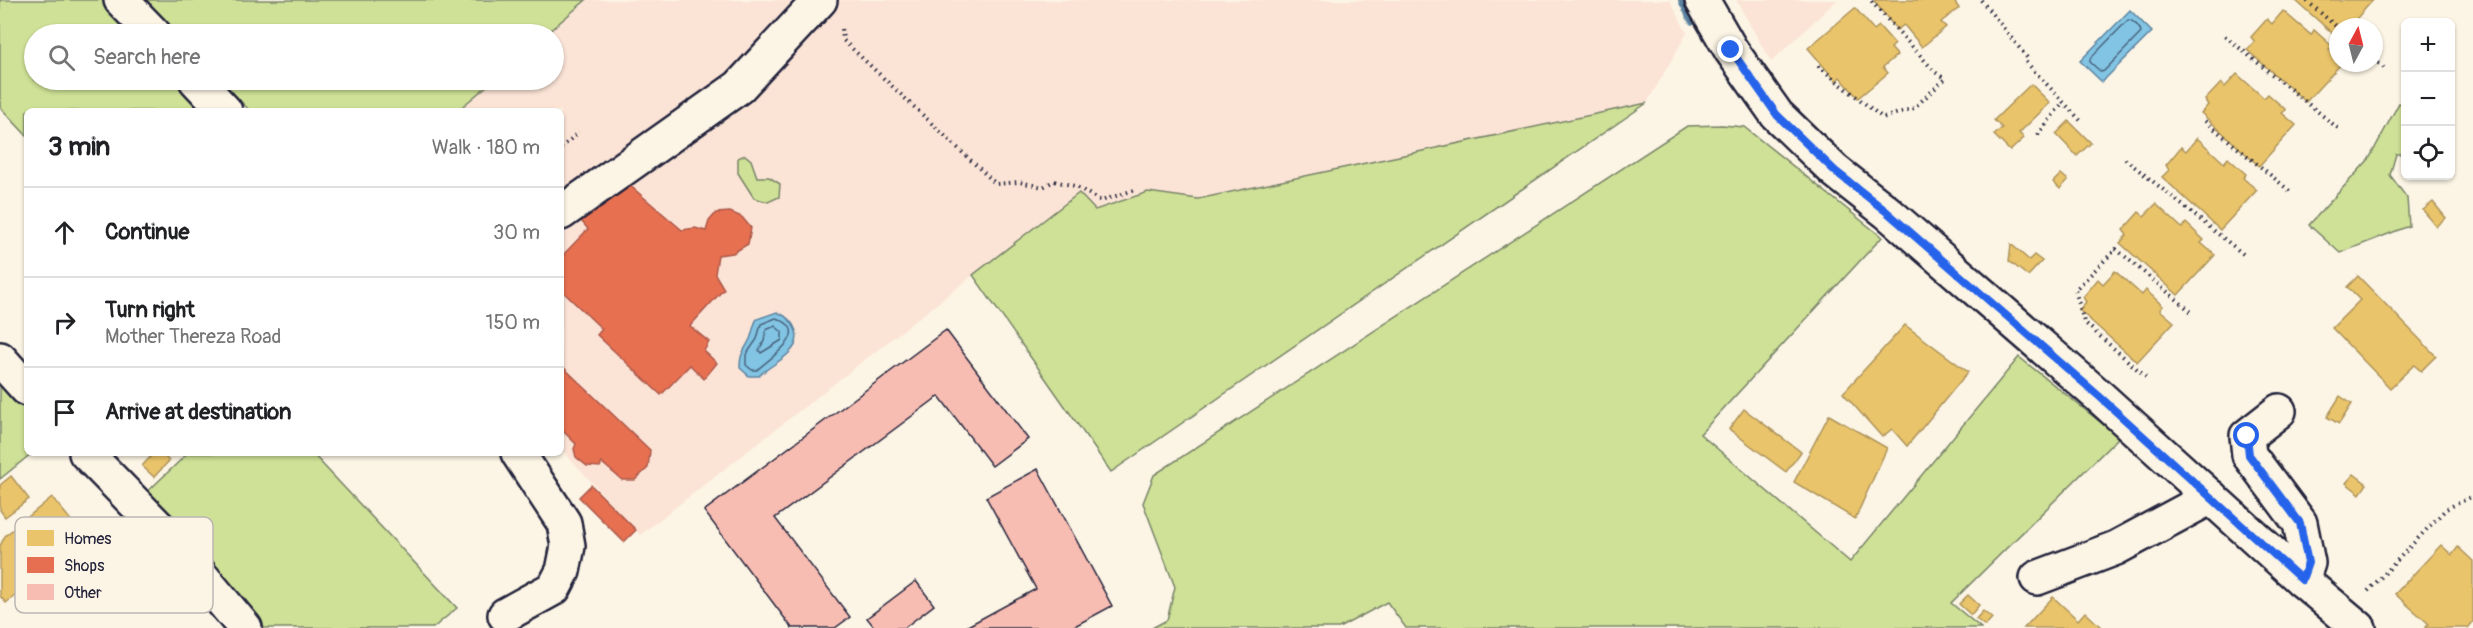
<!DOCTYPE html>
<meta charset="utf-8">
<style>
:root{--surface:#fff;--page:#f6f6f6;--text:#202124;--muted:#757577;--line:#e0e0e0}
body{margin:0;font-family:Pangolin,sans-serif;background:var(--page);color:var(--text)}
.controls{position:absolute;right:18px;top:18px;display:grid;overflow:hidden;border-radius:9px;box-shadow:0 2px 4px #0004}
.controls button{width:54px;height:54px;display:grid;place-items:center;padding:0;border:0;border-bottom:2px solid var(--line);background:var(--surface);color:var(--text);font:30px sans-serif}
.compass{position:absolute;left:2329px;top:18px;width:54px;height:54px;border-radius:50%;background:var(--surface);box-shadow:0 2px 4px #0004;rotate:7deg}
.stop{position:absolute;width:18px;height:18px;margin:-14px;border:4px solid #2563eb;border-radius:50%;background:#fff}
.stop.end{background:#2563eb;border-color:#fff;box-shadow:0 2px 6px #0008}
.list{margin:0;padding:0;list-style:none}
h2{display:flex;justify-content:space-between;align-items:center;height:78px;margin:0;padding:0 24px;font-size:26px}
h2 small{font-size:20px;font-weight:400;color:var(--muted)}
.list li{display:grid;grid-template-columns:39px 1fr auto;gap:18px;align-items:center;box-sizing:border-box;height:90px;padding:0 24px;border-top:2px solid var(--line)}
.list b{display:block;font-size:22px;white-space:nowrap}
.list p{margin:0;font-size:20px;white-space:nowrap;color:var(--muted)}
.list em{font-size:20px;font-style:normal;color:var(--muted)}
.icon{flex:none;width:33px;height:33px;fill:none;stroke:currentColor;stroke-width:2;stroke-linecap:round;stroke-linejoin:round}
.map{position:relative;flex:none;width:2473px;height:628px;overflow:hidden}
.search{position:absolute;background:var(--surface);box-shadow:0 2px 4px #0004;left:24px;top:24px;width:540px;height:66px;display:flex;align-items:center;gap:15px;box-sizing:border-box;padding:0 21px;border-radius:33px;color:var(--muted);font-size:22px}
.panel{position:absolute;background:var(--surface);box-shadow:0 2px 4px #0004;left:24px;top:108px;width:540px;height:348px;border-radius:9px}
.map>svg:first-child{display:block}
.built{fill:#fbe4d6}
.green{fill:#cee196;stroke:#788268;stroke-width:1.5}
.water{fill:#82c4e3;stroke:#5c83a0;stroke-width:1.5}
.homes{fill:#e9c46a;stroke:#ad935c;stroke-width:1.5}
.shops{fill:#e76f51;stroke:#ac584a;stroke-width:1.5}
.lines{fill:none;stroke-linecap:round;stroke-linejoin:round}
.shore{stroke:#48637e;stroke-width:1.5}
.stream{stroke:#5c83a0;stroke-width:10}
.building{fill:#f8bdb2;stroke:#22223b;stroke-width:1.5}
.minor-casing{stroke:#22223b;stroke-width:38}
.path{stroke:#22223b;stroke-width:4;stroke-dasharray:1.5 4.5;stroke-linecap:butt}
.minor{stroke:#fcf5e5;stroke-width:33}
.route{stroke:#2563eb;stroke-width:8}
.key{fill:#fcf5e5;stroke:#bbb6b2;stroke-width:1.5}
.key-label{font-size:16px;fill:#22223b}
</style>
<div class="map">
<svg width="2473" height="628" viewBox="0 0 2473 628">
<rect width="100%" height="100%" fill="#fcf5e5"/>
<filter id="ink" filterUnits="userSpaceOnUse"><feTurbulence type="fractalNoise" baseFrequency=".0167" numOctaves="2"/><feDisplacementMap in="SourceGraphic" scale="12" xChannelSelector="R" yChannelSelector="G"/><feConvolveMatrix kernelMatrix="1 2 1 2 8 2 1 2 1" color-interpolation-filters="sRGB"/></filter>
<g filter="url(#ink)">
<g class="built">
<polygon points="586,0 1670,0 1687,33 1647,103 1198,199 1148,192 1095,210 1079,193 640,535 561,449 561,111 457,111 494,80 554,80 554,34 546,34"/>
<polygon points="1736,0 1837,0 1771,62"/>
</g>
<g class="green">
<polygon points="0,0 102,0 135,34 34,34 34,80 178,80 207,111 27,111 27,136 0,107"/>
<polygon points="146,0 586,0 546,34 178,34"/>
<polygon points="220,80 494,80 457,111 250,111"/>
<polygon points="1647,103 1111,472 973,275 1079,193 1095,210 1148,192 1198,199"/>
<polygon points="2399,103 2405,105 2405,154 2396,154 2390,175 2407,198 2409,226 2340,253 2309,225 2369,159"/>
<polygon points="1722,125 1744,127 1882,237 1700,434 1850,562 2019,357 2119,437 1951,603 1981,628 1406,628 1387,602 1339,628 1152,628 1167,620 1175,587 1143,503 1154,475 1687,126"/>
<polygon points="745,155 751,160 757,177 769,177 780,184 779,197 768,202 754,198 738,173 738,158"/>
<polygon points="0,377 27,406 27,453 32,453 0,479"/>
<polygon points="188,453 312,453 457,608 433,628 264,628 144,495"/>
</g>
<g class="water">
<polygon points="2130,10 2152,32 2102,82 2080,61"/>
<path d="M777,312C794,319 805,338 789,353C780,362 768,367 759,376H749L740,368C740,352 744,352 750,339C753,332 753,325 757,319Z"/>
</g>
<g class="homes">
<polygon points="1875,0 1953,0 1959,8 1941,22 1946,27 1922,47 1904,25 1897,30 1874,1"/>
<polygon points="2295,0 2373,0 2349,27 2338,27 2338,38"/>
<polygon points="1855,8 1874,30 1879,26 1895,44 1891,48 1897,55 1883,67 1888,73 1858,98 1840,77 1836,81 1808,48"/>
<polygon points="2283,11 2311,35 2314,30 2332,46 2329,50 2338,58 2338,63 2342,63 2306,102 2247,50 2255,42 2251,37 2267,19 2272,24"/>
<polygon points="2237,74 2264,98 2268,94 2286,110 2282,113 2296,125 2259,166 2201,113 2208,105 2205,100 2221,83 2225,87"/>
<polygon points="2031,84 2050,103 2019,133 2024,138 2010,151 1994,135 2002,128 1994,120"/>
<polygon points="2069,121 2091,143 2077,156 2056,134"/>
<polygon points="2197,138 2224,163 2228,158 2246,174 2243,178 2257,190 2220,230 2162,177 2169,170 2166,165 2181,147 2186,151"/>
<polygon points="2061,174 2068,180 2060,189 2053,182"/>
<polygon points="2433,202 2446,218 2436,226 2423,210"/>
<polygon points="2156,204 2182,228 2186,223 2204,240 2201,243 2215,255 2178,295 2120,243 2127,235 2123,230 2139,212 2144,216"/>
<polygon points="2011,244 2029,260 2034,255 2042,261 2028,276 2009,261"/>
<polygon points="2115,271 2142,295 2146,290 2163,306 2160,310 2174,322 2137,362 2079,310 2086,302 2083,297 2098,279 2103,284"/>
<polygon points="2358,276 2436,356 2421,371 2414,365 2390,388 2332,328 2360,300 2347,287"/>
<polygon points="1905,325 1968,372 1907,446 1892,429 1882,437 1843,393"/>
<polygon points="2340,396 2352,404 2339,424 2327,417"/>
<polygon points="1744,409 1801,452 1786,472 1729,429"/>
<polygon points="1829,415 1887,448 1855,519 1794,482"/>
<polygon points="154,453 161,453 169,461 154,477 142,466"/>
<polygon points="2354,474 2367,484 2360,494 2346,483"/>
<polygon points="11,476 29,499 5,517 0,510 0,485"/>
<polygon points="52,497 86,539 6,603 0,596 0,546 5,536"/>
<polygon points="2441,545 2452,555 2458,547 2473,561 2473,622 2468,628 2425,628 2429,624 2395,594"/>
<polygon points="1968,595 1979,605 1971,615 1959,604"/>
<polygon points="2053,597 2078,620 2085,612 2102,628 2024,628"/>
<polygon points="1983,611 1992,618 1985,626 1976,619"/>
</g>
<g class="shops">
<polygon points="627,183 682,230 695,228 706,231 709,221 716,213 730,212 742,217 751,228 748,244 733,253 718,255 715,274 724,289 690,326 709,342 704,351 717,363 704,379 690,365 661,395 597,335 602,329 561,290 561,257 588,229 576,215 610,200"/>
<polygon points="561,365 650,450 648,468 635,480 622,480 602,463 600,467 587,466 576,457 574,449 576,444 561,429"/>
<polygon points="591,485 636,530 624,542 579,497"/>
</g>
<g class="lines">
<g class="shore">
<path d="M2128,20C2133,20 2141,28 2141,33L2104,71L2101,72L2090,62V59Z"/>
<path d="M776,318C815,332 769,358 757,370H752L746,365V355L757,339L761,324Z"/>
<polygon points="775,326 782,332 782,340 761,353 759,350 764,341 766,330"/>
</g>
<polyline class="stream" points="1683,0 1693,20"/>
</g>
<g class="building">
<polygon points="946,330 1028,439 992,466 939,396 775,518 850,617 835,628 792,628 704,511"/>
<polygon points="1038,469 1112,606 1071,628 964,628 1036,589 986,497"/>
<polygon points="916,581 934,605 904,628 875,628 867,618"/>
</g>
<g class="lines">
<defs>
<g id="minor">
<polyline points="121,0 154,34"/>
<polyline points="1702,0 1731,50 1777,115 1835,171 1887,212 2100,397 2302,580 2359,628"/>
<polyline points="196,80 225,111"/>
<polyline points="561,213 739,87 820,0"/>
<polyline points="0,359 27,389"/>
<polyline points="2279,411 2247,436 2249,455 2300,523 2308,563 2302,580"/>
<polyline points="86,453 170,539 245,628"/>
<polyline points="2037,578 2116,548 2211,497"/>
<polyline points="505,615 554,588 563,571 568,546 564,523 518,453"/>
</g>
</defs>
<use href="#minor" class="minor-casing"/>
<g class="path">
<polyline points="1981,0 2029,60"/>
<polyline points="2307,1 2338,28"/>
<polyline points="842,29 843,40 996,184 1019,182 1043,187 1054,181 1075,186 1101,201 1137,189"/>
<polyline points="2225,36 2339,129"/>
<polyline points="2374,59 2386,70"/>
<polyline points="2026,62 2081,121"/>
<polyline points="1818,66 1883,118 1914,108 1945,79 1935,72 1870,0"/>
<polyline points="2205,121 2291,192"/>
<polyline points="2038,135 2063,102"/>
<polyline points="561,148 579,132"/>
<polyline points="2125,159 2243,254"/>
<polyline points="2146,377 2084,322 2075,290 2116,249 2194,314"/>
<polyline points="2368,591 2446,509 2473,496"/>
</g>
<use href="#minor" class="minor"/>
</g>
</g>
<g class="lines" filter="url(#ink)">
<polyline class="route" points="1731,50 1777,115 1835,171 1887,212 2100,397 2302,580 2308,563 2300,523 2249,455 2247,436"/>
</g>
<rect x="15" y="517" width="198" height="96" rx="9" class="key"/>
<rect x="27" y="530" width="27" height="16" fill="#e9c46a"/>
<rect x="27" y="557" width="27" height="16" fill="#e76f51"/>
<rect x="27" y="584" width="27" height="16" fill="#f8bdb2"/>
<g class="key-label">
<text x="64" y="544">Homes</text>
<text x="64" y="571">Shops</text>
<text x="64" y="598">Other</text>
</g>
</svg>
<div class="controls">
<button>+</button>
<button>−</button>
<button><svg class="icon" aria-label="locate" viewBox="0 0 24 24"><circle cx="12" cy="12" r="6"/><path d="M12 2v4M12 18v4M2 12h4M18 12h4"/></svg></button>
</div>
<svg class="compass" viewBox="-18 -18 36 36"><path d="M0-13l5 13h-10z" fill="#e53935"/><path d="M0 13l5-13h-10z" fill="#757577"/></svg>
<div class="stop" style="left:2247px;top:436px"></div>
<div class="stop end" style="left:1731px;top:50px"></div>
<div class="search"><svg class="icon" aria-label="search" viewBox="0 0 24 24"><circle cx="10" cy="10" r="6"/><path d="M15 15l6 6"/></svg>Search here</div>
<section class="panel">
<h2>3 min<small>Walk · 180 m</small></h2>
<ul class="list">
<li><svg class="icon" aria-label="ahead" viewBox="0 0 24 24"><path d="M12 20V5M6 11l6-6 6 6"/></svg><div><b>Continue</b></div><em>30 m</em></li>
<li><svg class="icon" aria-label="right" viewBox="0 0 24 24"><path d="M7 20v-9h11M14 6l5 5-5 5"/></svg><div><b>Turn right</b><p>Mother Thereza Road</p></div><em>150 m</em></li>
<li><svg class="icon" aria-label="arrive" viewBox="0 0 24 24"><path d="M6 21V4h12l-3 4 3 4H6"/></svg><div><b>Arrive at destination</b></div></li>
</ul>
</section>
</div>
